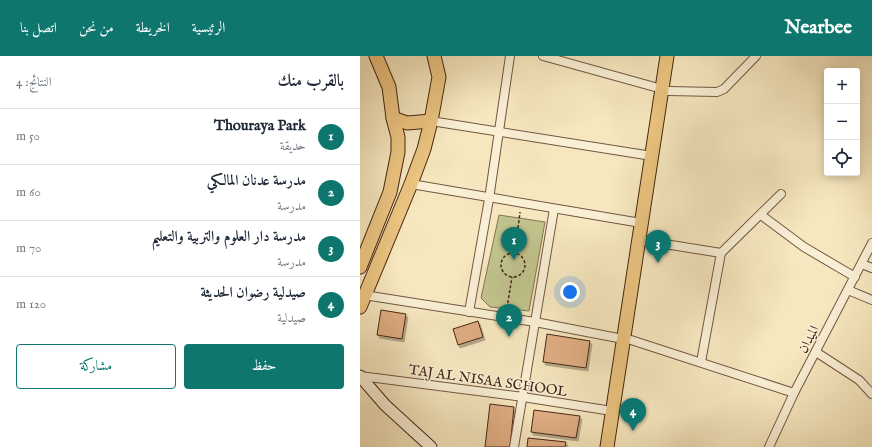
<!DOCTYPE html>
<html lang="ar">
<meta charset="utf-8">
<style>
:root{--surface:#fff;--page:#f2f2f3;--text:#1f2937;--muted:#747a83;--line:#e0e1e3;--accent:#0f766e}
body{margin:0;font-family:"IM FELL English",Amiri,serif;background:var(--page);color:var(--text);direction:rtl}
.controls{position:absolute;right:12px;top:12px;display:grid;overflow:hidden;border-radius:4px;box-shadow:0 2px 10px #0003}
.controls button{width:36px;height:36px;display:grid;place-items:center;padding:0;border:0;border-bottom:1px solid var(--line);background:var(--surface);color:var(--text);font:20px sans-serif}
.you{position:absolute;left:210px;top:236px;width:14px;height:14px;margin:-10px;border:3px solid #fff;border-radius:50%;background:#1a73e8;box-shadow:0 0 0 6px #1a73e833}
.badge{display:grid;place-items:center;width:26px;height:26px;border-radius:50%;background:var(--accent);color:#fff;font-size:13px;font-weight:700}
.pin{position:absolute;translate:-50% -33px;filter:drop-shadow(0 1px 2px #0008)}
.pin::after{content:'';position:absolute;top:21px;width:14px;height:12px;background:inherit;clip-path:polygon(0 0,100% 0,50% 100%)}
.list{margin:0;padding:0;list-style:none}
h2{display:flex;justify-content:space-between;align-items:center;height:52px;margin:0;padding:0 16px;font-size:17px}
h2 small{font-size:13px;font-weight:400;color:var(--muted)}
.list li{display:grid;grid-template-columns:26px 1fr auto;gap:12px;align-items:center;box-sizing:border-box;height:56px;padding:0 16px;border-top:1px solid var(--line)}
.list b{display:block;font-size:15px;white-space:nowrap}
.list p{margin:0;font-size:13px;white-space:nowrap;color:var(--muted)}
.list em{font-size:13px;font-style:normal;color:var(--muted)}
.actions{display:flex;gap:8px;padding:12px 16px}
.actions a{flex:1;padding:9px 0;border:1px solid var(--accent);border-radius:4px;text-align:center;font-size:14px;color:var(--accent)}
.actions .main{background:var(--accent);color:#fff}
.icon{flex:none;width:22px;height:22px;fill:none;stroke:currentColor;stroke-width:2;stroke-linecap:round;stroke-linejoin:round}
.map{position:relative;flex:none;width:512px;height:391px;overflow:hidden;direction:ltr}
header{display:flex;align-items:center;gap:24px;box-sizing:border-box;height:56px;padding:0 20px;background:var(--accent);color:#fff}
header strong{font-size:19px}
nav{display:flex;gap:22px;margin-inline-start:auto;font-size:14px}
main{display:flex}
aside{flex:1;background:var(--surface)}
.map>svg:first-child{display:block}
.green{fill:#c1c48e;stroke:#847453}
.building{fill:#e0ae84;stroke:#472518;filter:url(#shadow)}
.lines{fill:none;stroke-linecap:round;stroke-linejoin:round}
.street-casing{stroke:#735642;stroke-width:10}
.secondary-casing{stroke:#472518;stroke-width:13}
.primary-casing{stroke:#472518;stroke-width:15}
.path{stroke:#472518;stroke-width:1.5;stroke-dasharray:3 2;stroke-linecap:butt}
.street{stroke:#f9efd5;stroke-width:8}
.secondary{stroke:#f9efd5;stroke-width:11}
.primary{stroke:#ebc480;stroke-width:13}
.labels{text-anchor:middle;stroke-width:3;stroke-linejoin:round;paint-order:stroke}
.street-label{font-size:14px;fill:#472518;stroke:#f9efd5}
</style>
<header>
<strong>Nearbee</strong>
<nav><a>الرئيسية</a><a>الخريطة</a><a>من نحن</a><a>اتصل بنا</a></nav>
</header>
<main>
<div class="map">
<svg width="512" height="391" viewBox="0 0 512 391">
<defs>
<filter id="shadow"><feDropShadow dx="2" dy="3" stdDeviation="0" flood-color="#0004"/></filter>
</defs>
<rect width="100%" height="100%" fill="#f6e7bf"/>
<filter id="stains"><feTurbulence type="fractalNoise" baseFrequency=".005" numOctaves="4"/><feColorMatrix values="0 0 0 0 .2 0 0 0 0 .09 0 0 0 0 .02 0 0 0 .5 -.17"/></filter>
<radialGradient id="worn" r=".72"><stop offset=".6" stop-color="#630" stop-opacity="0"/><stop offset="1" stop-color="#630" stop-opacity=".3"/></radialGradient>
<polygon class="green" points="139,159 185,166 169,255 130,251 121,242"/>
<g class="building">
<polygon points="21,254 46,258 42,283 17,279"/>
<polygon points="118,265 123,281 98,289 93,273"/>
<polygon points="187,278 230,285 226,312 183,306"/>
<polygon points="130,348 154,351 150,391 125,391"/>
<polygon points="174,354 220,360 216,382 171,376"/>
<polygon points="168,382 206,386 205,391 167,391"/>
</g>
<g class="lines">
<defs>
<g id="street">
<polyline points="183,0 302,33"/>
<polyline points="308,35 357,36 364,33 396,0"/>
<polyline points="71,65 292,100"/>
<polyline points="51,128 281,167"/>
<polyline points="401,159 444,191 495,221"/>
<polyline points="286,185 361,197 341,306"/>
<polyline points="361,197 421,138"/>
<polyline points="502,208 512,212"/>
<polyline points="488,234 512,244"/>
<polyline points="4,239 175,266 263,283"/>
<polyline points="109,256 129,143 150,0"/>
<polyline points="271,284 434,337"/>
<polyline points="456,296 499,324 512,338"/>
<polyline points="0,320 163,341 252,355"/>
<polyline points="154,391 194,153"/>
<polyline points="409,391 434,337 512,187"/>
</g>
<polyline id="secondary" points="0,320 25,349 71,391"/>
<g id="primary">
<polyline points="33,62 47,67 71,65"/>
<polyline points="0,211 30,136 38,96 38,81 33,62 29,31 16,0"/>
<polyline points="0,251 51,128 64,93 71,65 79,21 74,0"/>
<polyline points="247,391 307,0"/>
</g>
</defs>
<use href="#street" class="street-casing"/>
<use href="#secondary" class="secondary-casing"/>
<use href="#primary" class="primary-casing"/>
<g class="path">
<polyline points="155,197 160,156"/>
<circle cx="153" cy="209" r="12"/>
<polyline points="147,252 152,221"/>
</g>
<use href="#street" class="street"/>
<use href="#secondary" class="secondary"/>
<use href="#primary" class="primary"/>
</g>
<g class="labels">
<g class="street-label">
<text transform="translate(448 283) rotate(-62)" y="5">الميدان</text>
<text transform="translate(128 324) rotate(8)" y="5">TAJ AL NISAA SCHOOL</text>
</g>
</g>
<rect width="100%" height="100%" filter="url(#stains)"/>
<rect width="100%" height="100%" fill="url(#worn)"/>
</svg>
<div class="controls">
<button>+</button>
<button>−</button>
<button><svg class="icon" aria-label="locate" viewBox="0 0 24 24"><circle cx="12" cy="12" r="6"/><path d="M12 2v4M12 18v4M2 12h4M18 12h4"/></svg></button>
</div>
<div class="you"></div>
<div class="pin badge" style="left:154px;top:204px">1</div>
<div class="pin badge" style="left:149px;top:281px">2</div>
<div class="pin badge" style="left:298px;top:207px">3</div>
<div class="pin badge" style="left:273px;top:375px">4</div>
</div>
<aside>
<h2>بالقرب منك<small>النتائج: 4</small></h2>
<ul class="list">
<li><span class="badge">1</span><div><b>Thouraya Park</b><p>حديقة</p></div><em>50 m</em></li>
<li><span class="badge">2</span><div><b>مدرسة عدنان المالكي</b><p>مدرسة</p></div><em>60 m</em></li>
<li><span class="badge">3</span><div><b>مدرسة دار العلوم والتربية والتعليم</b><p>مدرسة</p></div><em>70 m</em></li>
<li><span class="badge">4</span><div><b>صيدلية رضوان الحديثة</b><p>صيدلية</p></div><em>120 m</em></li>
</ul>
<div class="actions"><a class="main">حفظ</a><a>مشاركة</a></div>
</aside>
</main>
